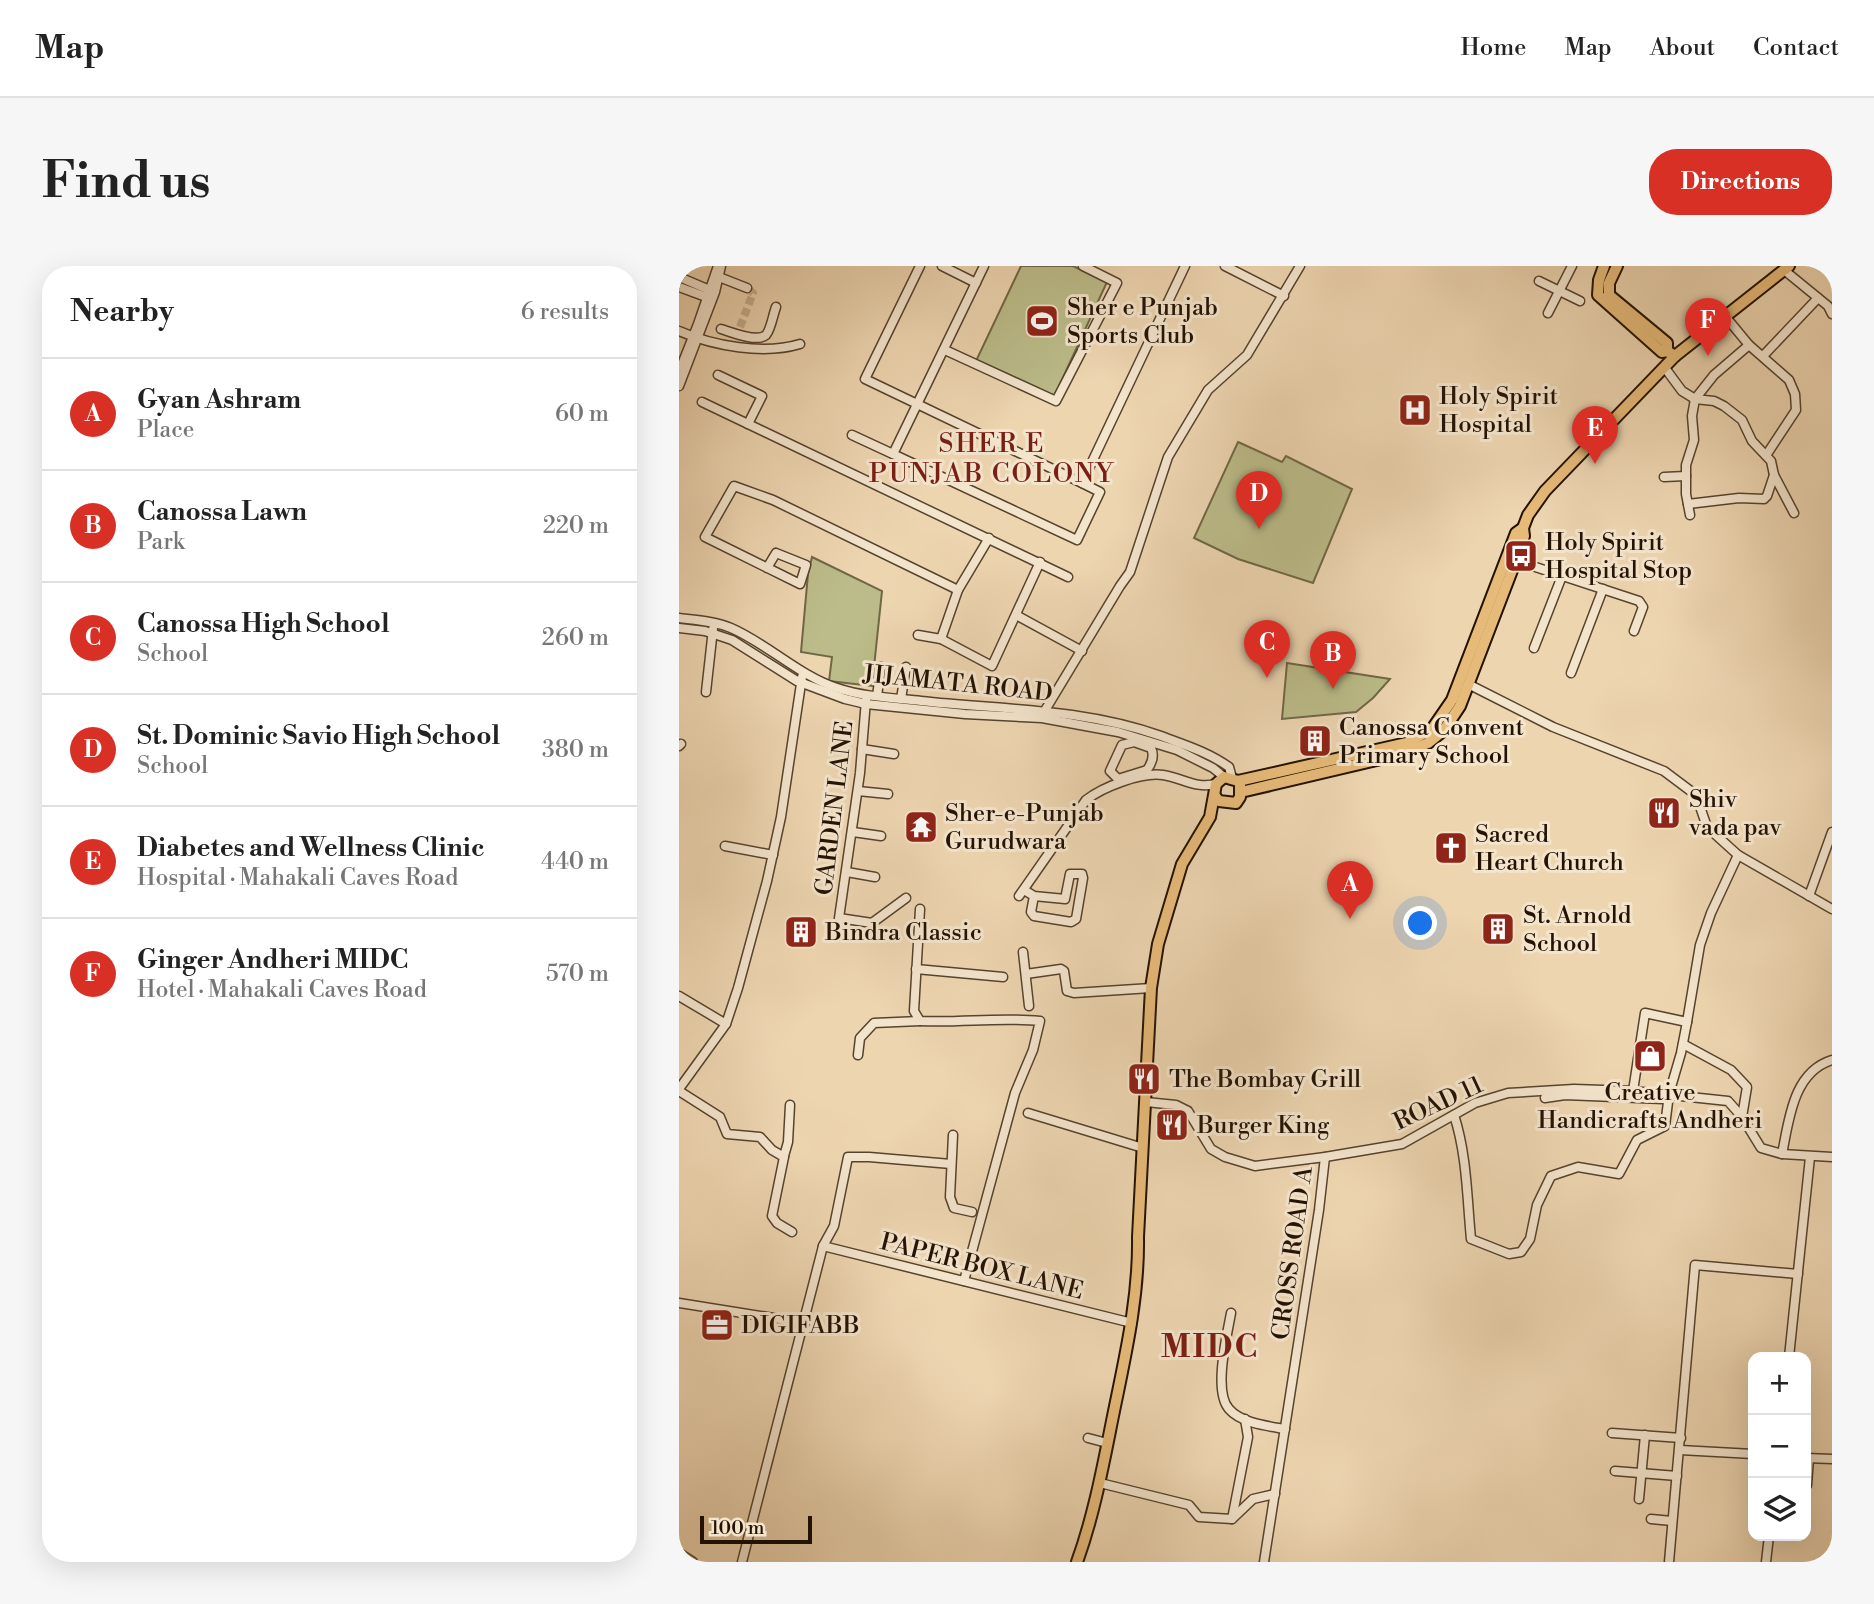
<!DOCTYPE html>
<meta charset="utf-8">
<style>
:root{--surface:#fff;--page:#f6f6f6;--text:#222;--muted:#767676;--line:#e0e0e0;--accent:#d93025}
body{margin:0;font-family:"Libre Bodoni",serif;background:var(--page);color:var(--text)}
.controls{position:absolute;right:21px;bottom:21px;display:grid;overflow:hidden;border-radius:14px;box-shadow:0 7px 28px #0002}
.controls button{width:63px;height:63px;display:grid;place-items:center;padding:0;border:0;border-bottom:2px solid var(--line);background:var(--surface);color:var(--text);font:35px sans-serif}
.scale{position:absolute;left:21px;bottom:18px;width:112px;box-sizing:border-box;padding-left:7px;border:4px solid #241203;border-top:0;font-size:19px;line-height:24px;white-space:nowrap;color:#241203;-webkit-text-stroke:5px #f3e4cc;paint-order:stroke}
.you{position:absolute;left:742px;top:658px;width:24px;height:24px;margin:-18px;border:5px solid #fff;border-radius:50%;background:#1a73e8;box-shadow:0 0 0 10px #1a73e833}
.badge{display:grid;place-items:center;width:46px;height:46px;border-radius:50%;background:var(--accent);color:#fff;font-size:23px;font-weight:700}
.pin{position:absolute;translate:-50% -58px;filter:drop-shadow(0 2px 4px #0008)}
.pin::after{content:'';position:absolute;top:37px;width:24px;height:21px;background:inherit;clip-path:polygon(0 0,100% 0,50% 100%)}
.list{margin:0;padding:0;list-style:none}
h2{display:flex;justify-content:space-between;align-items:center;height:91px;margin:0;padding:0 28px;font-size:30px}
h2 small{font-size:23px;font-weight:400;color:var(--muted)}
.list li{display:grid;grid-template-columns:46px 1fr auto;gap:21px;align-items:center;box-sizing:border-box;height:112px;padding:0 28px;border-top:2px solid var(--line)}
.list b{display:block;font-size:26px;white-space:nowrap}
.list p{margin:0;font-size:23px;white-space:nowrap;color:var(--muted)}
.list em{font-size:23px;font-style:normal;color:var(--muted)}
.icon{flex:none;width:38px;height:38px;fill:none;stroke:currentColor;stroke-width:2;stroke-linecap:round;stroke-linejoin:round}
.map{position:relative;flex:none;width:1153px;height:1296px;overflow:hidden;border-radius:28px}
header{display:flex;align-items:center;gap:42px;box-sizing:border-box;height:98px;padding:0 35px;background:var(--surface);border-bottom:2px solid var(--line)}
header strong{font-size:33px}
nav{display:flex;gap:38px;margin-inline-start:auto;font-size:24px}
.intro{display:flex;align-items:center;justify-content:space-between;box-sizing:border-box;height:168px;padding:0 42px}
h1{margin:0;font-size:49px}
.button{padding:18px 32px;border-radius:28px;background:var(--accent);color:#fff;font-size:24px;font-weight:700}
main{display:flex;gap:42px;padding:0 42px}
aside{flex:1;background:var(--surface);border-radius:28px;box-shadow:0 7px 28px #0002}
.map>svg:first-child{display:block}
.green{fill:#bbbc89;stroke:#706746;stroke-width:2}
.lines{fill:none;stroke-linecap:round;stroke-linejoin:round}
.minor-tunnel{stroke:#c5ae8d;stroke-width:8;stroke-dasharray:8 4;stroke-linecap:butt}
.minor-casing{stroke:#56432e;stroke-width:11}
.major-casing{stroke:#241203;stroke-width:14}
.minor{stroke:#f3e4cc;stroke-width:8}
.major{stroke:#e6ba78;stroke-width:10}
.labels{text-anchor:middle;stroke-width:6;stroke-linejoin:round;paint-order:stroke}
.poi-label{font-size:24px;fill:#241203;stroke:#f3e4cc;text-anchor:start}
.street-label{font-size:24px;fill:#241203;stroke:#f3e4cc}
.neighbourhood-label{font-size:26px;letter-spacing:2px;fill:#7a1f14;stroke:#f3e4cc}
.district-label{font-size:32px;font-weight:bold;letter-spacing:2px;fill:#7a1f14;stroke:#f3e4cc}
</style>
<header>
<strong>Map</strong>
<nav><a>Home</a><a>Map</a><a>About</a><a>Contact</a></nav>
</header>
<div class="intro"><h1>Find us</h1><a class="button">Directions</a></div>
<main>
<aside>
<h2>Nearby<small>6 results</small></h2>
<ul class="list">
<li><span class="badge">A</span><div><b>Gyan Ashram</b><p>Place</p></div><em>60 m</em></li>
<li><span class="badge">B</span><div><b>Canossa Lawn</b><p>Park</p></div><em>220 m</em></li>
<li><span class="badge">C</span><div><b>Canossa High School</b><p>School</p></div><em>260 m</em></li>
<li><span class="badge">D</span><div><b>St. Dominic Savio High School</b><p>School</p></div><em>380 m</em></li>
<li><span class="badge">E</span><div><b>Diabetes and Wellness Clinic</b><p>Hospital · Mahakali Caves Road</p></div><em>440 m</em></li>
<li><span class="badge">F</span><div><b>Ginger Andheri MIDC</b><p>Hotel · Mahakali Caves Road</p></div><em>570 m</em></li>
</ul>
</aside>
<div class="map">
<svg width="1153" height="1296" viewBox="0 0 1153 1296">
<rect width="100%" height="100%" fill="#edd5b0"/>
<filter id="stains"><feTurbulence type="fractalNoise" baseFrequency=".00286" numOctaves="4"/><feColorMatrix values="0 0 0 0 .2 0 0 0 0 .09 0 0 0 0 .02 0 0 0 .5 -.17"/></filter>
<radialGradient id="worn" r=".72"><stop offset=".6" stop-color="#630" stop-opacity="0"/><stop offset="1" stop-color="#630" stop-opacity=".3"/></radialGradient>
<g class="green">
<polygon points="342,0 394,0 428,16 375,131 297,95"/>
<polygon points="559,176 603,196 607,190 673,223 634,317 559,293 515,272"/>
<polygon points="133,291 203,325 193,420 150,415 153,391 122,386 129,308"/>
<polygon points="608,397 711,413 694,432 677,446 603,453"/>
</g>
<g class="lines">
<polyline class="minor-tunnel" points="61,61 74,27 68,22"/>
<defs>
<g id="minor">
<polyline points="241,0 186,113 403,217 506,0"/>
<polyline points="263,0 297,17"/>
<polyline points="305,0 214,188 398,274 421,226 403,217"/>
<polyline points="546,0 605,30"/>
<polyline points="1105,4 1149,40 1153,48"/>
<polyline points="0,11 33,25"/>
<polyline points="40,11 68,22"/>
<polyline points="860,15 901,35"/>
<polyline points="0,21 30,32"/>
<polyline points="869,47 893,0"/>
<polyline points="1046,50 1070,79 1110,114 1116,128 1117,144 1088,188"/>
<path d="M42,63C52,66 78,77 87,69C92,63 94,49 97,41"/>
<path d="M0,65C34,80 85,89 121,78"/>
<polyline points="266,84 377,135 438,17 404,0"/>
<polyline points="1084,90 1139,32"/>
<polyline points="986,102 1003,125 1016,133 1035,135 1045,140 1063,154 1073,175 1092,195 1095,209 1115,247"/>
<polyline points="0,106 19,58 39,0"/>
<polyline points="39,109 83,130 69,158"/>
<polyline points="0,120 36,26 42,0"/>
<polyline points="23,136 389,311"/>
<polyline points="173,169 214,188"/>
<polyline points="985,211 1007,210"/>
<polyline points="1009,238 1060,232 1085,233 1088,230 1095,209"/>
<polyline points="1011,249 1007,228 1007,199 1015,174 1013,150 1016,133 1035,109 1070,79"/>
<polyline points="832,293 960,335 964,341 955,365"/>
<polyline points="88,302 97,287 127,299 121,318 26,271 55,220 94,234 279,324"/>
<polyline points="337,349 403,385"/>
<path d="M0,352C17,354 36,355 52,362C89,378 119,409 158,422C185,431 214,432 242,435C324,444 403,442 482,470C506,479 529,486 550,501L553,512"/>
<polyline points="0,362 26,365 53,374 118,415 166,433 187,438 286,448 363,452 439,466 498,484 534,502 545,511"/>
<polyline points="239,369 262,373 313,400 361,296"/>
<polyline points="262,373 279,324 310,272"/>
<polyline points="855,382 883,310"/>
<polyline points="892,407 924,323"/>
<polyline points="789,418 874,461 985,505 1017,529 1028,561 1059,589 1153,643"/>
<polyline points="27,426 34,363"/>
<polyline points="198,430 202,401"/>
<polyline points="222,433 227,401"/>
<polyline points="187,434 181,507 160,652 193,657 227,632"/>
<polyline points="365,446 441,320 451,306 489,191 529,124 568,89 621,0"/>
<path d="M455,476L472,482C476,490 473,497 468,504L439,513L431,505L443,479Z"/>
<polyline points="0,480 2,478"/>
<polyline points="183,483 215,488"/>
<polyline points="179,525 209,528"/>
<polyline points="174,566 202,570"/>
<polyline points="46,580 94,589"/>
<polyline points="168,606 196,611"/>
<polyline points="345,624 355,630 352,646 355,650 392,656 397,653 404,612 403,608 391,608 386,633 355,630"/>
<path d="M340,630L407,534C424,521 462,506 484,509C504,512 516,523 537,518"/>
<polyline points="1130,630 1153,566"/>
<path d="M241,643L235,745L241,755C281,757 321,751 361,755L354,784L336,827L285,1015"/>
<polyline points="344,686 350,740"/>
<polyline points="237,703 324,711"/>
<polyline points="347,708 382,703 385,705 388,725 395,727 472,722"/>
<polyline points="0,730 47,758"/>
<polyline points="1004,778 1052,804 1068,821 1063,851"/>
<polyline points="179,789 181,772 195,757 241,755"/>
<polyline points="0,823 47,758 59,722 88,615 102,551 123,411"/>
<polyline points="0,825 41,851 48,868 81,871 93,884 105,891 93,950 98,957 113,966"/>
<polyline points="954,825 966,747 1008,756 1021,679 1032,647 1059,589"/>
<polyline points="866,832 886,829 984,833"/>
<polyline points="467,836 497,839 509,845 532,883 546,891 576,900 646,891 723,878 796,837 829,827 895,823 954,825 1049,835 1063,851 1082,882 1103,888 1153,891"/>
<polyline points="349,847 464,882"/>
<path d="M775,849C788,889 788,932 792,973L830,988L842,986L851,973L858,939L872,910L899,901L940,908L958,874L986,860L990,828L1002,787L1008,756"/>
<polyline points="274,869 271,931 275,942 293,946"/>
<path d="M1103,888C1110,854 1114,806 1153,794"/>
<polyline points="105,890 109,876 111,839"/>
<polyline points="144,980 453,1057"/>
<polyline points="0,1037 126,1057"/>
<path d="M552,1047C548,1070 534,1125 550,1143C562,1157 588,1160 606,1163"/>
<polyline points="1110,1091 1131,891"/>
<polyline points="933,1167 1002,1172"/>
<polyline points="409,1172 428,1177"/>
<polyline points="1001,1184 1074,1188"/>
<polyline points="1127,1192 1153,1193"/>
<polyline points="936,1205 998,1210"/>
<polyline points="421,1217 510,1239 520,1251 553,1253 574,1233 596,1228"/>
<polyline points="1128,1219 1130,1192"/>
<polyline points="960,1233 966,1169"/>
<polyline points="553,1253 569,1171 566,1153"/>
<polyline points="972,1253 993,1255"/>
<polyline points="0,1287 14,1296"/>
<polyline points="63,1296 144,980 155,960 169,891 190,891 272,898"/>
<polyline points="585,1296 640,944 646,891"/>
<polyline points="990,1296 1016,999 1119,1008"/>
<polyline points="1087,1296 1090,1270"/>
</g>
<g id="major">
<polyline points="925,0 920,14 919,29 983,86 988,85 996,90"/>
<polyline points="938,0 930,17 930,29 988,77 988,85"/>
<polyline points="559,515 728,477 753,463 773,434 837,267 844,262"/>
<polyline points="562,526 723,488 749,477 765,464 781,440 837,294 845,270 844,262 849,249 866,225 996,90 1110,0"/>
<polyline points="536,530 540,535 557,537 561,531 561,519"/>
<path d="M398,1296C415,1249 424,1200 434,1150C446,1091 460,1032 459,971L472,722L479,678L503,598L531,551L537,518L545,511L559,515"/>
</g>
</defs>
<use href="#minor" class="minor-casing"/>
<use href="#major" class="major-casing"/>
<use href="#minor" class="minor"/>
<use href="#major" class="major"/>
</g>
<defs>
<symbol id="stadium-square" viewBox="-11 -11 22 22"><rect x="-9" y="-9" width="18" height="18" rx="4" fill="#8f2418" stroke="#f3e4cc"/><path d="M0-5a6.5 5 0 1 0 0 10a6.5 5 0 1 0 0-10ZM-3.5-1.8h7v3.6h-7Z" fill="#fff"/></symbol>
<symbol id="hospital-square" viewBox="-11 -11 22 22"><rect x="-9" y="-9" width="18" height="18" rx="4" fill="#8f2418" stroke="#f3e4cc"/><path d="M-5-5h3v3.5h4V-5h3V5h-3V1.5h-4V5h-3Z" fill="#fff"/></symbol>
<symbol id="bus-square" viewBox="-11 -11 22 22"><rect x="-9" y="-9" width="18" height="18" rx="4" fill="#8f2418" stroke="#f3e4cc"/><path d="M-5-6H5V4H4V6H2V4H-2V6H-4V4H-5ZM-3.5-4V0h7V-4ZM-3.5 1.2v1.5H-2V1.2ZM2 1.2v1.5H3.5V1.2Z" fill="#fff"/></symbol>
<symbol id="building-square" viewBox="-11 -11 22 22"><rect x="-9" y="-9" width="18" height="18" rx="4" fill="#8f2418" stroke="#f3e4cc"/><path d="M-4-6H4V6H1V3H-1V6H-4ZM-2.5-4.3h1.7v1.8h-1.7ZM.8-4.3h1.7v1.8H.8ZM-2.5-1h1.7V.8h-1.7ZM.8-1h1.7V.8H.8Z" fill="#fff"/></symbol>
<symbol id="restaurant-square" viewBox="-11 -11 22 22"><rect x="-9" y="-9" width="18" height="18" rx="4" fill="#8f2418" stroke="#f3e4cc"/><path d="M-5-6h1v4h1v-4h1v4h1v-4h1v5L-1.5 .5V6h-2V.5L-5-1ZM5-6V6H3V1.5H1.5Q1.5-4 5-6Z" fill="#fff"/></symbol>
<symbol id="temple-square" viewBox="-11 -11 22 22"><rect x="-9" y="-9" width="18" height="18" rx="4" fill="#8f2418" stroke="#f3e4cc"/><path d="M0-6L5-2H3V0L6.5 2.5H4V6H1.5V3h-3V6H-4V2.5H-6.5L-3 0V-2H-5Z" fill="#fff"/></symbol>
<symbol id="church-square" viewBox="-11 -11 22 22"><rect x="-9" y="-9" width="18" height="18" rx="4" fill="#8f2418" stroke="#f3e4cc"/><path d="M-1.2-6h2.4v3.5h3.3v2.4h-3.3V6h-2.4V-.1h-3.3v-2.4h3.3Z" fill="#fff"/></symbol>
<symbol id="shop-square" viewBox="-11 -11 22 22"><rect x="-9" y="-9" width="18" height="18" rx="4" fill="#8f2418" stroke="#f3e4cc"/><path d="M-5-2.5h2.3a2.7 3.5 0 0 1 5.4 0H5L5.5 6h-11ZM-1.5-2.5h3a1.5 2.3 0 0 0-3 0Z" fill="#fff"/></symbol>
<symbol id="office-square" viewBox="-11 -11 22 22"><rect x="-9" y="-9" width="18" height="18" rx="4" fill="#8f2418" stroke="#f3e4cc"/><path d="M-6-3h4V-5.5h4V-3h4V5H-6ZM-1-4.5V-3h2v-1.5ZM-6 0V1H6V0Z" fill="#fff"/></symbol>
</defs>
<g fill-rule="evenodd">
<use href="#stadium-square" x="344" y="36" width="38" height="38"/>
<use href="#hospital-square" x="717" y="125" width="38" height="38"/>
<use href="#bus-square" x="823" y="271" width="38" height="38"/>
<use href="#building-square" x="617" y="456" width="38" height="38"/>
<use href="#restaurant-square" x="966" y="528" width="38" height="38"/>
<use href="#temple-square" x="223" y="542" width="38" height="38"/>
<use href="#church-square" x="753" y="563" width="38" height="38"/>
<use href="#building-square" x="800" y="644" width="38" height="38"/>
<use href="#building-square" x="103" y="647" width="38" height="38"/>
<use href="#shop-square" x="952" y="771" width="38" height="38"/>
<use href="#restaurant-square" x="446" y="794" width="38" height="38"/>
<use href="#restaurant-square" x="474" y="840" width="38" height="38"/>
<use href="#office-square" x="19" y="1040" width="38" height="38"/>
</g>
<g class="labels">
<g class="poi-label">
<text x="388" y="49">Sher e Punjab<tspan x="388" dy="28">Sports Club</tspan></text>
<text x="760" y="138">Holy Spirit<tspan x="760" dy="28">Hospital</tspan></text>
<text x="866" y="284">Holy Spirit<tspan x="866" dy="28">Hospital Stop</tspan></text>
<text x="660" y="469">Canossa Convent<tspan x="660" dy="28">Primary School</tspan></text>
<text x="1010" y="541">Shiv<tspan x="1010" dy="28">vada pav</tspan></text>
<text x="266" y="555">Sher-e-Punjab<tspan x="266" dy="28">Gurudwara</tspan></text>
<text x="796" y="576">Sacred<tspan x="796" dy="28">Heart Church</tspan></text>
<text x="844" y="657">St. Arnold<tspan x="844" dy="28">School</tspan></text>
<text x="146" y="674">Bindra Classic</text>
<text x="490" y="821">The Bombay Grill</text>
<text x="971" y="834" text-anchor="middle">Creative<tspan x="971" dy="28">Handicrafts Andheri</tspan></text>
<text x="518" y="867">Burger King</text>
<text x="62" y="1067">DIGIFABB</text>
</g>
<g class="street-label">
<text transform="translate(279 417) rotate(6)" y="8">JIJAMATA ROAD</text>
<text transform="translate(155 542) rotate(-83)" y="8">GARDEN LANE</text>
<text transform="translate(759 837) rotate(-25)" y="8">ROAD 11</text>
<text transform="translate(613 987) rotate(-82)" y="8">CROSS ROAD A</text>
<text transform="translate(303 1000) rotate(14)" y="8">PAPER BOX LANE</text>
</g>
<g class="neighbourhood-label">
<text x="313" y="186">SHER E<tspan x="313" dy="30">PUNJAB COLONY</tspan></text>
</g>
<g class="district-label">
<text x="531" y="1091">MIDC</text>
</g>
</g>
<rect width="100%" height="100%" filter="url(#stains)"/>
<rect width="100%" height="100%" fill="url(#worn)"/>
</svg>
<div class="controls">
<button>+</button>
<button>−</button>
<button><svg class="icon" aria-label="layers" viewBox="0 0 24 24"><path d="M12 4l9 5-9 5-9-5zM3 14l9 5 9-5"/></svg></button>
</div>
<div class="scale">100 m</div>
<div class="you"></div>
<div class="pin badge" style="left:671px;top:653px">A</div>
<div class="pin badge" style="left:654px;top:423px">B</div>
<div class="pin badge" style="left:588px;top:412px">C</div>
<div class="pin badge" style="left:580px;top:263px">D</div>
<div class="pin badge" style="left:916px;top:198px">E</div>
<div class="pin badge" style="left:1029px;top:90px">F</div>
</div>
</main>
